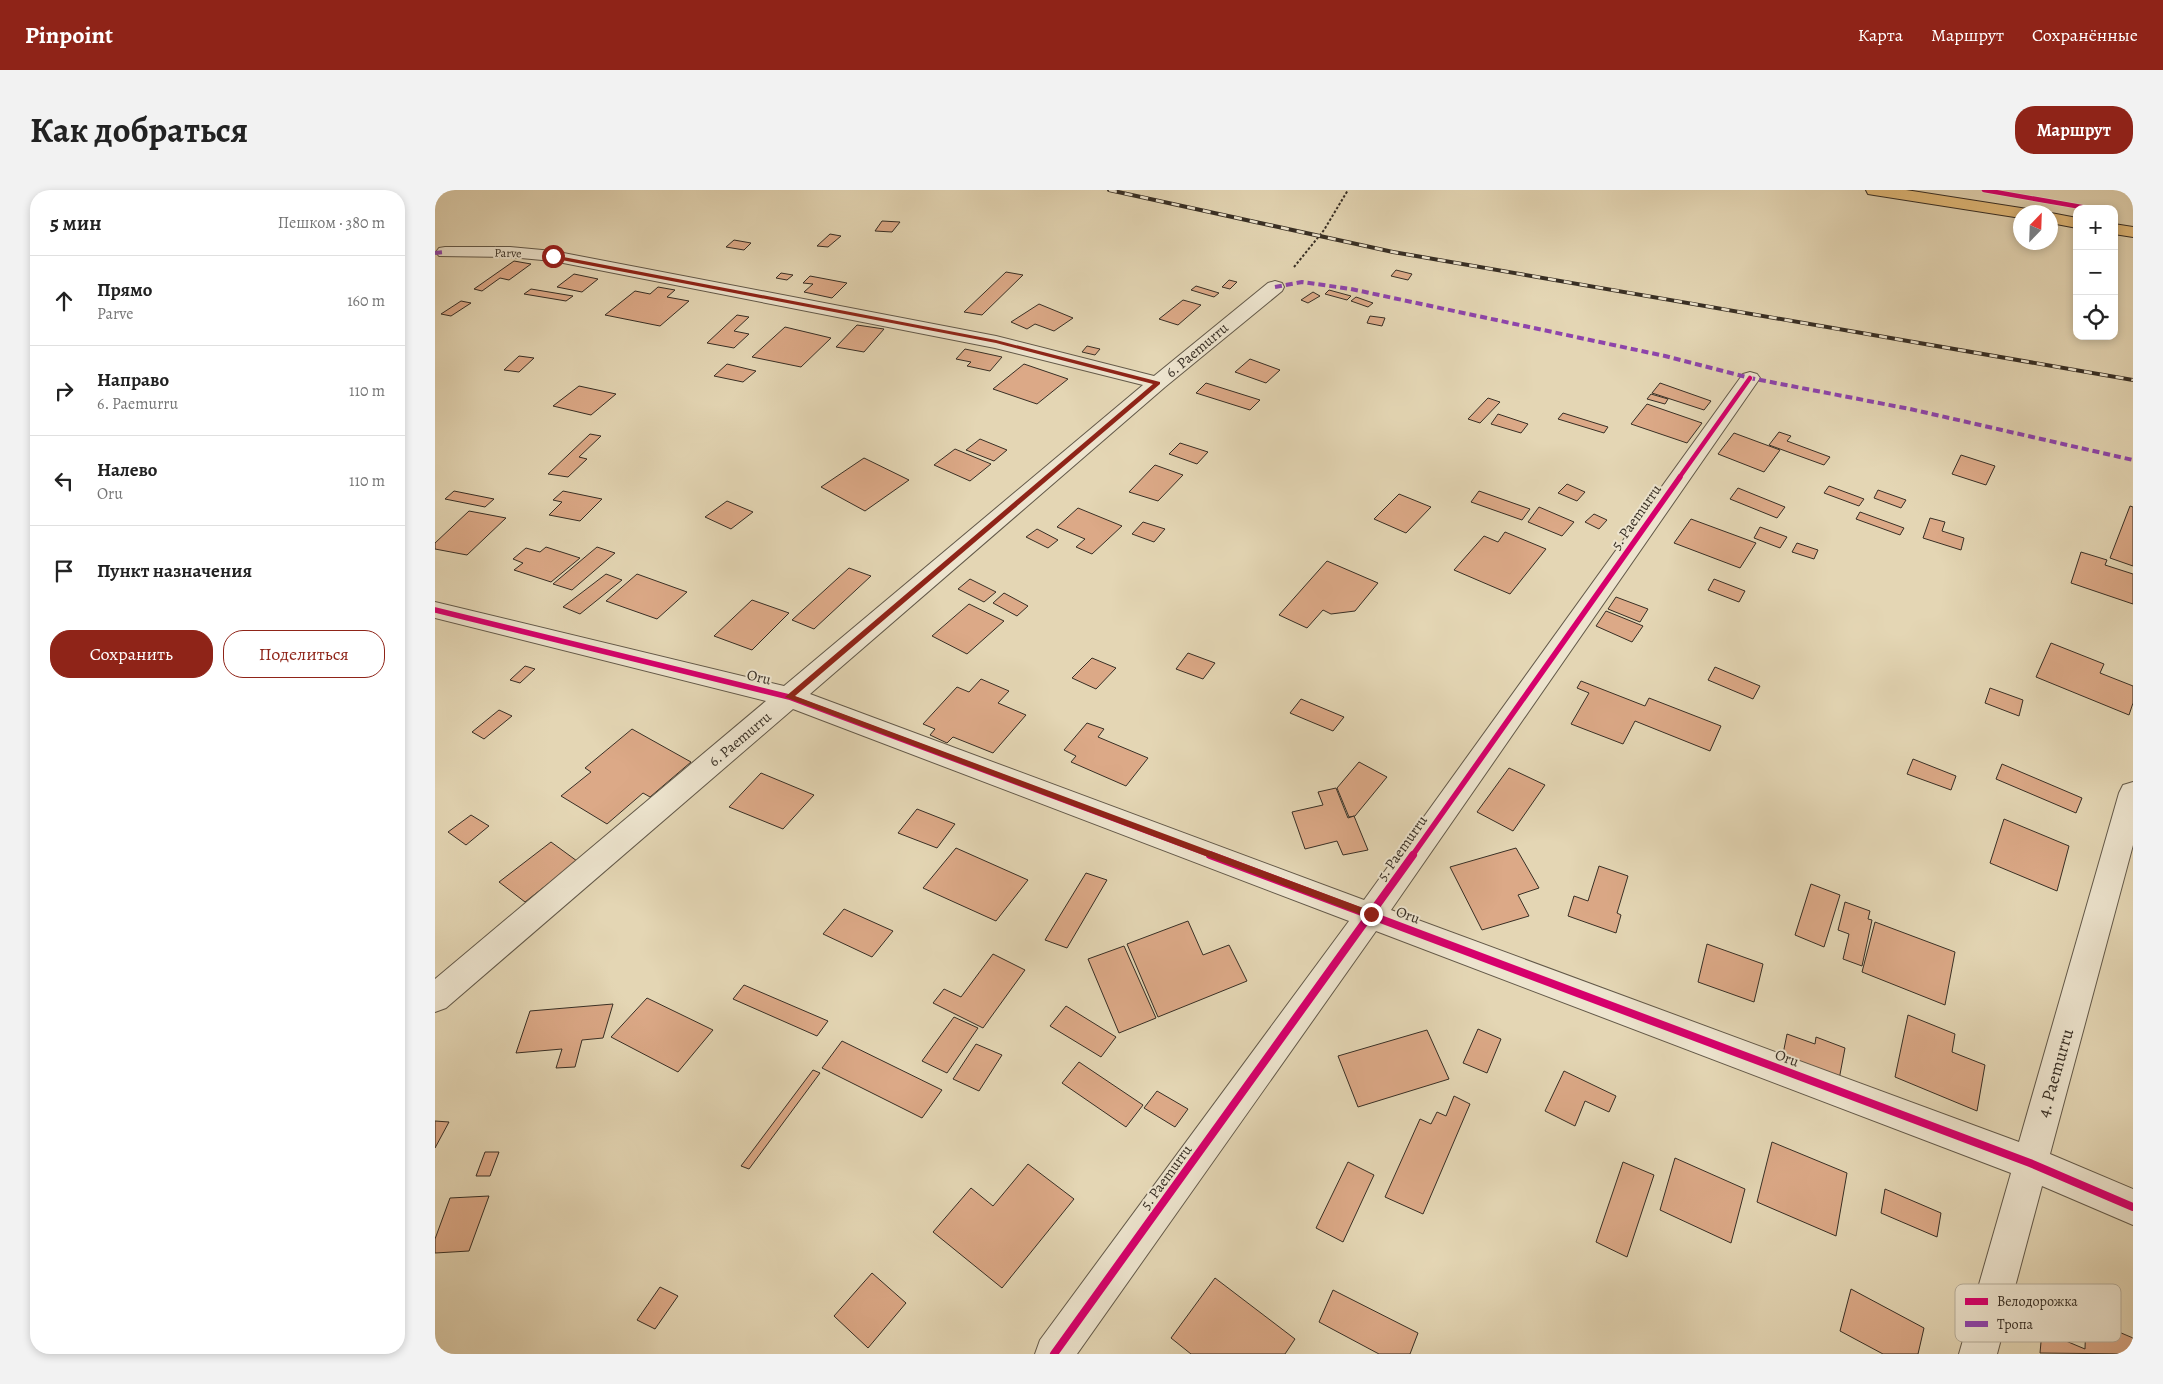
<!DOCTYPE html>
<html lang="ru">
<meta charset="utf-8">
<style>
:root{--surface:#fff;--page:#f2f2f2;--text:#222;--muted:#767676;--line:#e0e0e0;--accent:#8f2418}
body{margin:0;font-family:Alegreya,serif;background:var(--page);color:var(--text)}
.controls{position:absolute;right:15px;top:15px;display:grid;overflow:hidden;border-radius:10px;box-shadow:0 2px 8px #0003}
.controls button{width:45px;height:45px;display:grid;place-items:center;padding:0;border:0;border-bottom:1px solid var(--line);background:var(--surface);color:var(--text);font:25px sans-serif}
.compass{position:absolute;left:1578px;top:15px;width:45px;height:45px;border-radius:50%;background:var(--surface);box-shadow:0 2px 8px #0003;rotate:23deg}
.stop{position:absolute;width:15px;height:15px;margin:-11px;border:4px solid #8f2418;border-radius:50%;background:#fff}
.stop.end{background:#8f2418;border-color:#fff;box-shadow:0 1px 5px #0008}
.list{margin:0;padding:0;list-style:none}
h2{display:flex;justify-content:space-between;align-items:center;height:65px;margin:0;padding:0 20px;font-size:21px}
h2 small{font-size:16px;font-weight:400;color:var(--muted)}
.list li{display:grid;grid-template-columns:32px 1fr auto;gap:15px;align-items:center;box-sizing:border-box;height:90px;padding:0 20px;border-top:1px solid var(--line)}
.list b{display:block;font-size:19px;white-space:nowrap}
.list p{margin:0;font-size:16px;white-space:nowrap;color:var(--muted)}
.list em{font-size:16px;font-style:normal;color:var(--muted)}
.actions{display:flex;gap:10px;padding:15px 20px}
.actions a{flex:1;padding:11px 0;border:1px solid var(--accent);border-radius:20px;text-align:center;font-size:18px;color:var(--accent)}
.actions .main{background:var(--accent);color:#fff}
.icon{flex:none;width:28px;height:28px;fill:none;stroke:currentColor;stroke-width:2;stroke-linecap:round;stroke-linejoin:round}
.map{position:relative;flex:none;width:1698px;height:1164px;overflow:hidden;border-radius:20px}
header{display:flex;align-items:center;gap:30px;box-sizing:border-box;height:70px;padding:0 25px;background:var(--accent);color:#fff}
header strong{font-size:24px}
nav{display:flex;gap:28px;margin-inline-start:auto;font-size:18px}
.intro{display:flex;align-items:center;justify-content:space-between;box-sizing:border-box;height:120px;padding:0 30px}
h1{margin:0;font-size:35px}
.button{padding:12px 22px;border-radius:20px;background:var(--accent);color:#fff;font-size:18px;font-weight:700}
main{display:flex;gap:30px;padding:0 30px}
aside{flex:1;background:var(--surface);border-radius:20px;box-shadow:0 2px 8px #0003}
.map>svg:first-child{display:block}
.building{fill:#dca987;stroke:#382f25}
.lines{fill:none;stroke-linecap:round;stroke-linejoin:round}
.minor-casing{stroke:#635949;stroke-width:2}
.highway-casing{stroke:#382f25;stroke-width:2}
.path{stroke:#382f25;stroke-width:2;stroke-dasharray:2.5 2;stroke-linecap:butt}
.minor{fill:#ede4ce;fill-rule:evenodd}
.highway{fill:#e2bb7a;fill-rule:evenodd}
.rail-casing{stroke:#382f25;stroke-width:4}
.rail{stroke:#ede4ce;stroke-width:2.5;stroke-dasharray:8;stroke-linecap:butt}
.quiet{stroke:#8e44ad;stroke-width:4;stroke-dasharray:7 4;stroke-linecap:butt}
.cycleway-far2-casing{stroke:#ede4ce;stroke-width:6}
.cycleway-far1-casing{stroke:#ede4ce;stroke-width:9}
.cycleway-casing{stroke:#ede4ce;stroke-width:11}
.cycleway-far2{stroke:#d6006c;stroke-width:4.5}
.cycleway-far1{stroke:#d6006c;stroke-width:5.5}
.cycleway{stroke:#d6006c;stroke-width:8}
.route{fill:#8f2418}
.labels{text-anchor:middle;stroke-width:4;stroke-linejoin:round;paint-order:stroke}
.far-street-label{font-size:12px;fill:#382f25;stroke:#ede4ce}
.street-label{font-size:15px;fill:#382f25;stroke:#ede4ce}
.near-street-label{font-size:18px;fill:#382f25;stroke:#ede4ce}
.key{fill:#ede4ce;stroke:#b7ae9b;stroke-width:1}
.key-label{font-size:14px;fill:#382f25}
</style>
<header>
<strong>Pinpoint</strong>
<nav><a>Карта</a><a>Маршрут</a><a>Сохранённые</a></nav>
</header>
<div class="intro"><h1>Как добраться</h1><a class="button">Маршрут</a></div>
<main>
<aside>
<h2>5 мин<small>Пешком · 380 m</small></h2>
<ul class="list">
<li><svg class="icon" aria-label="ahead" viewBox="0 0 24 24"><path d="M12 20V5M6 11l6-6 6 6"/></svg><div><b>Прямо</b><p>Parve</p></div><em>160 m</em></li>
<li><svg class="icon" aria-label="right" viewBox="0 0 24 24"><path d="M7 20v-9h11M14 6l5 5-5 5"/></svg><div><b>Направо</b><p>6. Paemurru</p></div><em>110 m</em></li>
<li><svg class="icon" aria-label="left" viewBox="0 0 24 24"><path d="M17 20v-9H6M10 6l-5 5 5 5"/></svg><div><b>Налево</b><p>Oru</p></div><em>110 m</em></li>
<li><svg class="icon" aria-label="arrive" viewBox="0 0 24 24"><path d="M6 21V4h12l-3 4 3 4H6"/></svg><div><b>Пункт назначения</b></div></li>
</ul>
<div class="actions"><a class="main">Сохранить</a><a>Поделиться</a></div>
</aside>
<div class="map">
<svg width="1698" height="1164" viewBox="0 0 1698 1164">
<rect width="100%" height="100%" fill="#e4d6b4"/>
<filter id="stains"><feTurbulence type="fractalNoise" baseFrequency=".004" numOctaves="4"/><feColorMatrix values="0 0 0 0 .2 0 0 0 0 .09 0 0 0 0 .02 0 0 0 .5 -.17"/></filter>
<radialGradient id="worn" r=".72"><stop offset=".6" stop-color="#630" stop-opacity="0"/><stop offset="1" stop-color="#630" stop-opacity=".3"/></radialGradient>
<g class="building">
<polygon points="447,31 465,32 457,42 440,41"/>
<polygon points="395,44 406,46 393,57 382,56"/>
<polygon points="299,50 316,53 309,60 291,57"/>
<polygon points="79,71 96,74 74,90 65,88 47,101 39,99"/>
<polygon points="961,80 977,84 973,90 956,86"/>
<polygon points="571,82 588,85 547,125 529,122"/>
<polygon points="346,83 358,85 352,90 341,88"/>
<polygon points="139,84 163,89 147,102 122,97"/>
<polygon points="375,86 412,93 397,108 369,102 378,94 368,93"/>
<polygon points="794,90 802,92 795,99 787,97"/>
<polygon points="761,96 784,103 779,107 756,100"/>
<polygon points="223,97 240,100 232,107 254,111 225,136 170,125 200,101 215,104"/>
<polygon points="96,99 138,106 131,111 89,104"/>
<polygon points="894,100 916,106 912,110 890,104"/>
<polygon points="878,102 885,106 873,113 866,110"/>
<polygon points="921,107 938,113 933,117 916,111"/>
<polygon points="748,110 766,115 743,135 724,129"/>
<polygon points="26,111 36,113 16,126 6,124"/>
<polygon points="604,114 638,128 619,141 600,134 592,139 576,132"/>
<polygon points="302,125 314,127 299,141 314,144 299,158 272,153"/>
<polygon points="935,126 950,128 947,136 932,133"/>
<polygon points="422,135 449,139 429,162 401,157"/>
<polygon points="350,137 396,148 366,177 317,167"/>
<polygon points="652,156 665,159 660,165 647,162"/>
<polygon points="530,159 567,167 555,181 532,176 536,172 521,169"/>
<polygon points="84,166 99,168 84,182 69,180"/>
<polygon points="815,169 845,180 831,193 800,182"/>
<polygon points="292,174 321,181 308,192 279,186"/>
<polygon points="589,174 633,189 602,214 558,199"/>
<polygon points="771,193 825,210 815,220 761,203"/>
<polygon points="1225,193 1276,211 1269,220 1217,203"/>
<polygon points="144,196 181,204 156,225 118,216"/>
<polygon points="1216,204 1233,209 1230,214 1212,209"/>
<polygon points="1053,208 1065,212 1045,233 1033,229"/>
<polygon points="1212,214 1267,233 1252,253 1196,234"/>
<polygon points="1128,223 1173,237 1169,243 1123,229"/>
<polygon points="1063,224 1093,234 1086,243 1056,234"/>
<polygon points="1344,242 1356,246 1352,251 1395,267 1389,275 1334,255"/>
<polygon points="1299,243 1345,260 1329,282 1283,264"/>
<polygon points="155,244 166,246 144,267 152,269 133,287 113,284"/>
<polygon points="545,249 572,260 559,271 531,260"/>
<polygon points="745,253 773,262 762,274 734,264"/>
<polygon points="520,259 556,274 535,291 499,275"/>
<polygon points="1526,265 1560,276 1551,295 1517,284"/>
<polygon points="429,268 474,290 430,321 386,297"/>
<polygon points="720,275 748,285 723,311 694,302"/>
<polygon points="1132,294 1150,302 1142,311 1123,303"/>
<polygon points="1394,296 1429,309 1424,316 1389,303"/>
<polygon points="1303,298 1350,317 1342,328 1295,309"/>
<polygon points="1443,300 1471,310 1466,318 1439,308"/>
<polygon points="19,301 59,309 50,317 10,309"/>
<polygon points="128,301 167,309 145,331 114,325 127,312 118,310"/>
<polygon points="1044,301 1095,319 1087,330 1036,312"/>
<polygon points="964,304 996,317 971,343 939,329"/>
<polygon points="292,311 318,322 296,339 270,327"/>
<polygon points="1695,316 1698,317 1698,376 1675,368"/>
<polygon points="1104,317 1139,332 1127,346 1093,332"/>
<polygon points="643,318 687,336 657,364 641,357 650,349 622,337"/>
<polygon points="34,321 71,328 32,365 0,359 0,353"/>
<polygon points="1425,322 1469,338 1465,345 1421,329"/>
<polygon points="1159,324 1172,330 1164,339 1150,332"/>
<polygon points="1495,328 1510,332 1507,341 1529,348 1526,360 1488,348"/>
<polygon points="1256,329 1321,353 1305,378 1239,353"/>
<polygon points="708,332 730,339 719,352 697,344"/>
<polygon points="1325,337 1352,347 1345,358 1319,348"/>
<polygon points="602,339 623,350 613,358 591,347"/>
<polygon points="1070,342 1111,359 1075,404 1019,380 1049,346 1063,352"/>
<polygon points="1362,353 1383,360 1379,369 1357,362"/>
<polygon points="111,357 145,368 116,392 79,380 88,373 78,369 91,358 105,362"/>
<polygon points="162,357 180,363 137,400 118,394"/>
<polygon points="1646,362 1672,370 1670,375 1698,384 1698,414 1636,393"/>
<polygon points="892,371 943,393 920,421 896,424 888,420 872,438 844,425"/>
<polygon points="414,378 436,386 379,439 357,430"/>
<polygon points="171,384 187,390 145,424 128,417"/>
<polygon points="202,384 252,402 222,429 171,411"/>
<polygon points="535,389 561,402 549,412 523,399"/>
<polygon points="1279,389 1310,401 1304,412 1273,400"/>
<polygon points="569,403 593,416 582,426 558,413"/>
<polygon points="1181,407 1213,419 1205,432 1173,419"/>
<polygon points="317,410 354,423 317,460 279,446"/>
<polygon points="534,414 569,431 532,464 497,446"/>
<polygon points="1171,421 1208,436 1197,452 1161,436"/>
<polygon points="1616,453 1669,474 1665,483 1698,496 1698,513 1694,525 1601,487"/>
<polygon points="753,463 780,473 768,489 741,479"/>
<polygon points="657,468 681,478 661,499 637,488"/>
<polygon points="90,476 100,479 85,493 75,490"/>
<polygon points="1280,477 1325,496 1318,509 1273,490"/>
<polygon points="546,489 574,501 563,513 591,525 558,563 518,547 512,553 495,545 500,539 488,534 522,497 534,502"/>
<polygon points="1146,491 1210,516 1214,508 1286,536 1275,561 1200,531 1188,554 1136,534 1154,503 1142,498"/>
<polygon points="1555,498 1588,510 1584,526 1550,513"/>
<polygon points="866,509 909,527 898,541 855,523"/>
<polygon points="64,520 77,526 49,549 37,542"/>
<polygon points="652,533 669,539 663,547 713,568 691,596 636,572 641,566 629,560"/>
<polygon points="197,539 256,572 215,607 208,603 172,634 126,606 156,582 150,578"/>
<polygon points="1478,569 1521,586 1516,600 1472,584"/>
<polygon points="924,572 952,587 920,626 914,627 902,598"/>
<polygon points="1567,574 1647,608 1641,623 1561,589"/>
<polygon points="1074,578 1110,595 1078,641 1042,622"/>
<polygon points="326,583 379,605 348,639 294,617"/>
<polygon points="901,598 913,628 919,626 933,660 908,665 902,651 870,659 857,622 888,615 883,602"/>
<polygon points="482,619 520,634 502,658 463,643"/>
<polygon points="36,625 54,636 31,655 13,642"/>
<polygon points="1569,629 1634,656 1622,701 1555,673"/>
<polygon points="116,652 142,671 90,712 64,692"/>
<polygon points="521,658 593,690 561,731 488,698"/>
<polygon points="1081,658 1104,698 1083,705 1094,726 1047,740 1015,677"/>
<polygon points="1164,676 1193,686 1182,723 1186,725 1181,743 1133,726 1139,706 1153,711"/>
<polygon points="651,683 672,690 632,758 610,750"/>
<polygon points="1376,694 1405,705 1389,757 1360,745"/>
<polygon points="1410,712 1435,721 1433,729 1437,730 1427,776 1408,769 1414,744 1403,740"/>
<polygon points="409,719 458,741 437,767 388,744"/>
<polygon points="753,731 768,765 794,755 812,791 723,827 692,754"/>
<polygon points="1440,732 1520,762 1510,815 1427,782"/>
<polygon points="1272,754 1328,774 1319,812 1263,792"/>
<polygon points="689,756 721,828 684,843 653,769"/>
<polygon points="558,764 590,780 548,838 498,813 509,799 526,807"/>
<polygon points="309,795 393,831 382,846 298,809"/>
<polygon points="212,808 278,840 243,882 176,847"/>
<polygon points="178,814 168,848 147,850 140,877 121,878 127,859 81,863 95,821"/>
<polygon points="631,816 681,847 666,867 615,836"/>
<polygon points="1473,825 1520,844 1517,862 1550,875 1542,921 1460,887"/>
<polygon points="519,827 543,838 512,883 487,871"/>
<polygon points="1043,839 1066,849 1052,883 1028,873"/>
<polygon points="992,840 1014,889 923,917 903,866"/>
<polygon points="1352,844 1380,854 1381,847 1410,858 1403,895 1346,874"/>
<polygon points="407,851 507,900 487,928 387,878"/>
<polygon points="541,854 567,865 544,901 518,889"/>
<polygon points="644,872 708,915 691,937 627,893"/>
<polygon points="378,880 385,883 314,979 306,976"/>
<polygon points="1129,881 1181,906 1174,922 1150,911 1140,936 1110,921"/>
<polygon points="722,901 753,919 740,937 709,918"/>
<polygon points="1019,906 1035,914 988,1024 950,1007 985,929 996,934 1002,922 1011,926"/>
<polygon points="0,931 14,932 0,958"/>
<polygon points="1337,952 1412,983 1401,1046 1322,1012"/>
<polygon points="50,962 64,962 55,986 41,986"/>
<polygon points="1240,968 1310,999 1296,1053 1225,1020"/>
<polygon points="913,972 939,985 908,1052 881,1038"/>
<polygon points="1188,972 1219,985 1192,1067 1161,1052"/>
<polygon points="593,974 639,1009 567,1098 498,1042 536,998 558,1016"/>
<polygon points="1450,999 1506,1023 1502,1047 1446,1023"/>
<polygon points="54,1006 34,1061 0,1063 0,1049 15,1008"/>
<polygon points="437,1083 471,1113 433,1158 399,1126"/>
<polygon points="780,1088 860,1149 850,1164 756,1164 736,1148"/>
<polygon points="225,1097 243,1106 220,1139 202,1130"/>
<polygon points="1416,1099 1489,1138 1483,1164 1448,1164 1405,1141"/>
<polygon points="898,1100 983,1143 975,1164 944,1164 884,1132"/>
<polygon points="1651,1128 1698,1148 1698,1164 1605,1163 1607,1141 1650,1159"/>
</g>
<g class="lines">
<defs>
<polygon id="minor" points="10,57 75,57 118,61 561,146 719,186 833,93 840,91 847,93 849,97 847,101 730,197 375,504 929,710 1308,184 1315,182 1322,184 1325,188 956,720 1584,952 1684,603 1688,595 1698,592 1698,655 1615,964 1698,999 1698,1035 1607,996 1562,1164 1524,1164 1576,983 941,741 642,1164 600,1164 605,1150 914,731 358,519 11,818 0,822 0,789 331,511 0,428 0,412 349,496 708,195 560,158 118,71 75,67 4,66 1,62 4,58"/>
<g id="highway">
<polygon points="1431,0 1471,0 1586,18 1592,19 1594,22 1586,22 1586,28 1439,5 1433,4"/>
<polygon points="1616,23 1642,28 1642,38 1616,33"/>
<polygon points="1679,34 1698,37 1698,47 1679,44"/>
</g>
</defs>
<use href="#minor" class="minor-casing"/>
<use href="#highway" class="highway-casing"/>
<polyline class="path" points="859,77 889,40 913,0"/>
<use href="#minor" class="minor"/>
<use href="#highway" class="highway"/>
<defs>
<polyline id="rail" points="674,0 958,62 1698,190"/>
</defs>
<use href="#rail" class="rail-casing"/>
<use href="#rail" class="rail"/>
<g class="quiet">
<polyline points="0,63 10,62"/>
<polyline points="840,97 867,92 916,99 1230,166 1315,188 1475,219 1698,270"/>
</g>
<defs>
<g id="cycleway-far2">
<polyline points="1549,0 1658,19"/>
<polyline points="1244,288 1315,188"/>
</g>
<g id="cycleway-far1">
<polyline points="0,420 354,507 778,666"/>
<polyline points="977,666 1245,287"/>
</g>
<g id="cycleway">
<polyline points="775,665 1595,973 1698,1017"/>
<polyline points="619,1164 978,665"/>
</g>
</defs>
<use href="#cycleway-far2" class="cycleway-far2-casing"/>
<use href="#cycleway-far1" class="cycleway-far1-casing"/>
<use href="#cycleway" class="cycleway-casing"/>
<use href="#cycleway-far2" class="cycleway-far2"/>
<use href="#cycleway-far1" class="cycleway-far1"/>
<use href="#cycleway" class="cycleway"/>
</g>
<polygon class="route" points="118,65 561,150 725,192 725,194 360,506 939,722 939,727 932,727 350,507 718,194 561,153 116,68"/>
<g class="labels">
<g class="far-street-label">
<text transform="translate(73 63) rotate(2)" y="4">Parve</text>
</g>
<g class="street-label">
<text transform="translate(762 160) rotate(-40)" y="5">6. Paemurru</text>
<text transform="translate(1201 327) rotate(-55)" y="5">5. Paemurru</text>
<text transform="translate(324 487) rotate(14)" y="5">Oru</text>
<text transform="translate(305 549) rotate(-40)" y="5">6. Paemurru</text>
<text transform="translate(967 658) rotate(-55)" y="5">5. Paemurru</text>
<text transform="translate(973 725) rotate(21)" y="5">Oru</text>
<text transform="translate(1352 868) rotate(21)" y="5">Oru</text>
<text transform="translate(731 987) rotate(-54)" y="5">5. Paemurru</text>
</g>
<g class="near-street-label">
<text transform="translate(1620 883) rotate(-74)" y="6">4. Paemurru</text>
</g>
</g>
<rect x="1520" y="1094" width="166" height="58" rx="8" class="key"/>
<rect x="1530" y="1108" width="23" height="7" fill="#d6006c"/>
<rect x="1530" y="1131" width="23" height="6" fill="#8e44ad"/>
<g class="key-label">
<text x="1562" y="1116">Велодорожка</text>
<text x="1562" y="1139">Тропа</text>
</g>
<rect width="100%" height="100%" filter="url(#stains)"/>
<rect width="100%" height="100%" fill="url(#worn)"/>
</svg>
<div class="controls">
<button>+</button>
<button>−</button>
<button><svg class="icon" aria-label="locate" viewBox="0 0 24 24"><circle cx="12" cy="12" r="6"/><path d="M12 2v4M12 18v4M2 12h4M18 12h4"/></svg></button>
</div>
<svg class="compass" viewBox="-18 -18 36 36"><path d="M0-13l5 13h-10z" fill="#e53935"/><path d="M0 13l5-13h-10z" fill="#767676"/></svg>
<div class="stop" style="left:118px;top:66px"></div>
<div class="stop end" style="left:936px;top:724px"></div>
</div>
</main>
